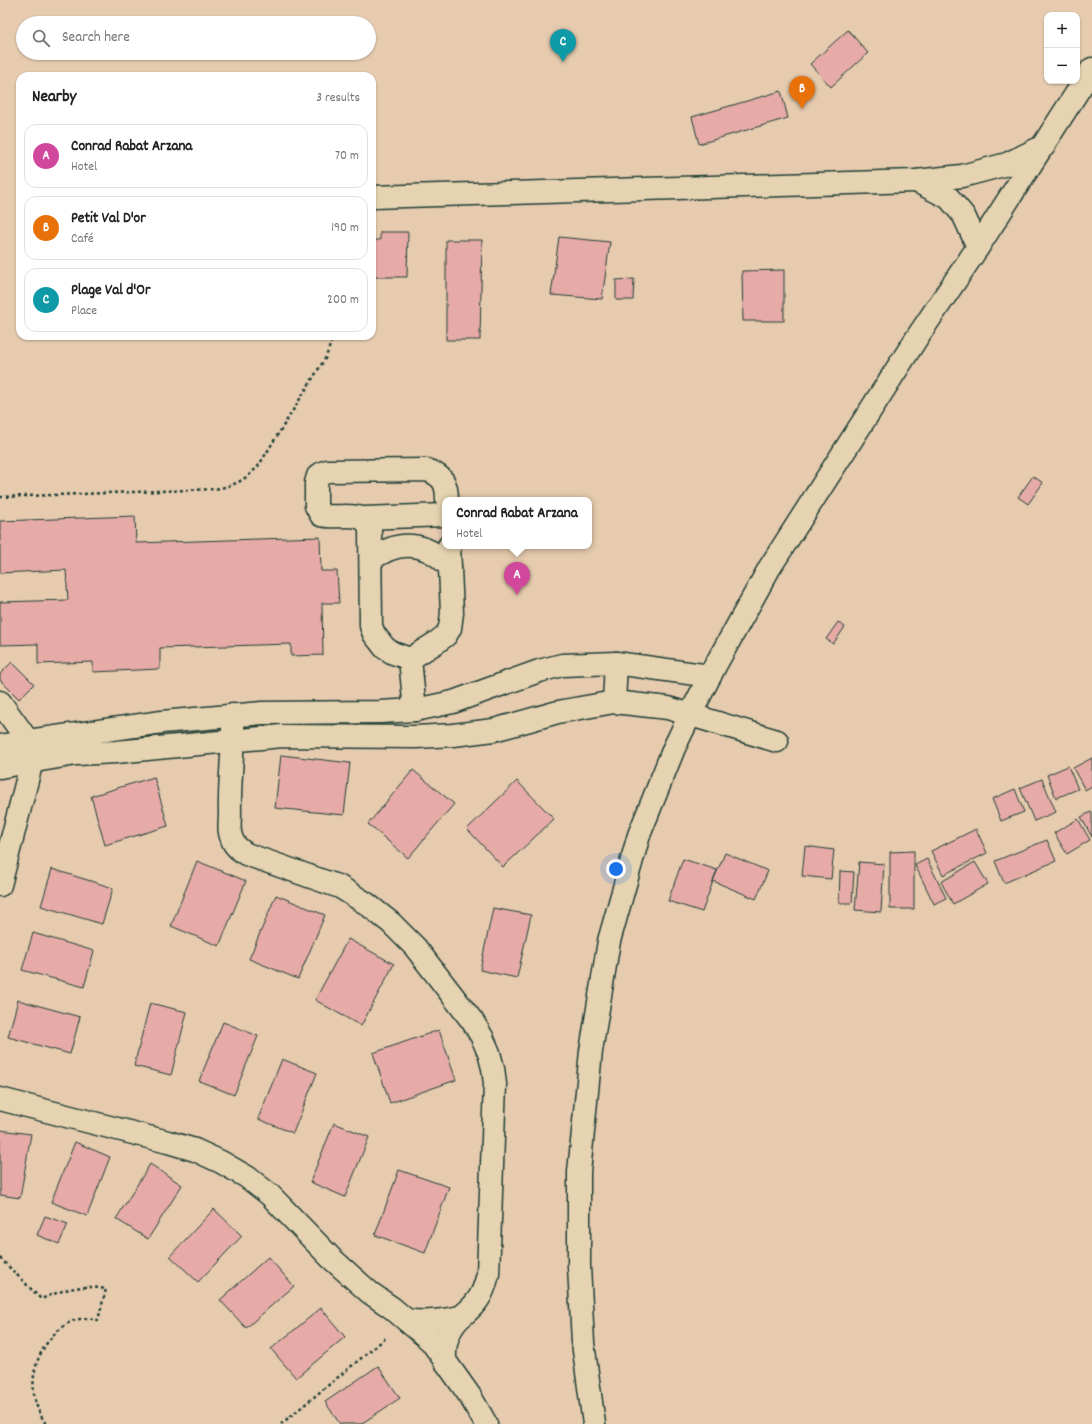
<!DOCTYPE html>
<meta charset="utf-8">
<style>
:root{--surface:#fff;--page:#f2f2f2;--text:#222;--muted:#767676;--line:#e0e0e0;--accent:#0f766e}
body{margin:0;font-family:Dekko,sans-serif;background:var(--page);color:var(--text)}
.controls{position:absolute;right:12px;top:12px;display:grid;overflow:hidden;border-radius:8px;box-shadow:0 1px 3px #0004}
.controls button{width:36px;height:36px;display:grid;place-items:center;padding:0;border:0;border-bottom:1px solid var(--line);background:var(--surface);color:var(--text);font:20px sans-serif}
.you{position:absolute;left:616px;top:869px;width:14px;height:14px;margin:-10px;border:3px solid #fff;border-radius:50%;background:#1a73e8;box-shadow:0 0 0 6px #1a73e833}
.badge{display:grid;place-items:center;width:26px;height:26px;border-radius:50%;background:var(--accent);color:#fff;font-size:13px;font-weight:700}
.pin{position:absolute;translate:-50% -33px;filter:drop-shadow(0 1px 2px #0008)}
.pin::after{content:'';position:absolute;top:21px;width:14px;height:12px;background:inherit;clip-path:polygon(0 0,100% 0,50% 100%)}
.popup{position:absolute;left:442px;top:497px;width:150px;height:52px;box-sizing:border-box;display:grid;place-content:center;border-radius:8px;background:var(--surface);filter:drop-shadow(0 1px 3px #0005);font-size:13px;white-space:nowrap;color:var(--muted)}
.popup b{font-size:15px;color:var(--text)}
.popup::after{content:'';position:absolute;left:50%;top:100%;margin-left:-8px;border:8px solid transparent;border-top-color:var(--surface)}
.list{margin:0;padding:0;list-style:none}
h2{display:flex;justify-content:space-between;align-items:center;height:52px;margin:0;padding:0 16px;font-size:17px}
h2 small{font-size:13px;font-weight:400;color:var(--muted)}
.list li{display:grid;grid-template-columns:26px 1fr auto;gap:12px;align-items:center;box-sizing:border-box;height:64px;margin:0 8px 8px;padding:0 8px;border:1px solid var(--line);border-radius:12px}
.list b{display:block;font-size:15px;white-space:nowrap}
.list p{margin:0;font-size:13px;white-space:nowrap;color:var(--muted)}
.list em{font-size:13px;font-style:normal;color:var(--muted)}
.icon{flex:none;width:22px;height:22px;fill:none;stroke:currentColor;stroke-width:2;stroke-linecap:round;stroke-linejoin:round}
.map{position:relative;flex:none;width:1092px;height:1424px;overflow:hidden}
.search{position:absolute;background:var(--surface);box-shadow:0 1px 3px #0004;left:16px;top:16px;width:360px;height:44px;display:flex;align-items:center;gap:10px;box-sizing:border-box;padding:0 14px;border-radius:22px;color:var(--muted);font-size:15px}
.panel{position:absolute;background:var(--surface);box-shadow:0 1px 3px #0004;left:16px;top:72px;width:360px;height:268px;border-radius:12px}
.map>svg:first-child{display:block}
.building{fill:#e6aba7;stroke:#1f3d34}
.lines{fill:none;stroke-linecap:round;stroke-linejoin:round}
.minor-casing{stroke:#1f3d34;stroke-width:25}
.major-casing{stroke:#1f3d34;stroke-width:25}
.path{stroke:#1f3d34;stroke-width:2.5;stroke-dasharray:3 3;stroke-linecap:butt}
.minor{stroke:#e6d3b1;stroke-width:22}
.major{stroke:#e6d3b1;stroke-width:22}
</style>
<div class="map">
<svg width="1092" height="1424" viewBox="0 0 1092 1424">
<rect width="100%" height="100%" fill="#e6cbaf"/>
<filter id="ink" filterUnits="userSpaceOnUse"><feTurbulence type="fractalNoise" baseFrequency=".025" numOctaves="2"/><feDisplacementMap in="SourceGraphic" scale="8" xChannelSelector="R" yChannelSelector="G"/><feConvolveMatrix kernelMatrix="1 2 1 2 8 2 1 2 1" color-interpolation-filters="sRGB"/></filter>
<g filter="url(#ink)">
<g class="building">
<polygon points="848,30 868,53 831,87 810,64"/>
<polygon points="781,91 788,118 699,144 692,117"/>
<polygon points="380,232 408,232 407,277 372,277 372,240 380,240"/>
<polygon points="559,237 610,242 602,299 551,295"/>
<polygon points="446,240 482,240 480,340 446,340"/>
<polygon points="784,270 784,321 743,321 742,271"/>
<polygon points="634,279 633,300 616,300 616,280"/>
<polygon points="1033,476 1043,483 1028,504 1018,497"/>
<polygon points="135,516 136,543 320,537 321,571 337,571 339,603 322,603 323,655 291,656 291,644 160,648 160,669 93,672 93,662 38,664 38,644 0,645 0,602 68,600 66,570 0,573 0,521"/>
<polygon points="838,622 845,627 833,644 826,639"/>
<polygon points="12,662 34,684 19,699 0,680 0,674"/>
<polygon points="281,755 350,763 344,815 275,808"/>
<polygon points="1092,758 1092,786 1085,790 1073,768"/>
<polygon points="1068,766 1078,789 1056,798 1047,775"/>
<polygon points="413,770 454,804 408,858 368,824"/>
<polygon points="154,777 168,826 105,845 91,796"/>
<polygon points="1042,779 1056,812 1034,821 1020,788"/>
<polygon points="517,781 554,819 503,867 467,829"/>
<polygon points="1015,789 1024,812 1001,821 992,799"/>
<polygon points="1091,812 1092,813 1092,837 1081,817"/>
<polygon points="1078,819 1090,840 1067,854 1054,833"/>
<polygon points="976,829 987,853 943,875 931,851"/>
<polygon points="1047,840 1056,861 1004,883 995,861"/>
<polygon points="805,846 834,850 831,879 802,876"/>
<polygon points="914,851 914,909 890,909 890,852"/>
<polygon points="725,853 768,871 756,899 713,881"/>
<polygon points="683,859 717,870 702,912 668,901"/>
<polygon points="927,859 946,898 934,904 915,865"/>
<polygon points="197,861 246,881 219,946 171,926"/>
<polygon points="859,862 884,864 881,912 855,910"/>
<polygon points="975,862 988,884 953,904 941,882"/>
<polygon points="52,869 113,888 102,924 41,906"/>
<polygon points="840,871 854,872 852,903 839,903"/>
<polygon points="276,895 325,915 298,979 249,959"/>
<polygon points="493,908 531,915 517,978 480,970"/>
<polygon points="33,933 94,951 84,987 22,970"/>
<polygon points="348,939 394,964 361,1026 315,1000"/>
<polygon points="18,1000 80,1017 70,1054 8,1037"/>
<polygon points="150,1003 187,1012 171,1075 134,1066"/>
<polygon points="223,1022 258,1036 234,1095 199,1081"/>
<polygon points="439,1030 456,1080 390,1103 373,1053"/>
<polygon points="282,1059 317,1073 293,1133 258,1119"/>
<polygon points="334,1123 369,1137 345,1197 310,1182"/>
<polygon points="0,1130 31,1134 20,1198 0,1195"/>
<polygon points="75,1142 110,1157 87,1216 51,1202"/>
<polygon points="150,1164 182,1185 148,1239 116,1219"/>
<polygon points="399,1170 449,1187 425,1253 375,1235"/>
<polygon points="214,1209 242,1236 198,1282 170,1256"/>
<polygon points="45,1216 68,1224 59,1244 37,1235"/>
<polygon points="268,1257 294,1286 246,1328 220,1300"/>
<polygon points="321,1308 345,1337 296,1378 271,1349"/>
<polygon points="378,1366 400,1398 361,1424 340,1424 325,1402"/>
</g>
<g class="lines">
<defs>
<g id="minor">
<polyline points="916,181 949,198 964,216 978,247"/>
<polyline points="372,197 916,181 962,176 1007,164 1044,146"/>
<path d="M447,500C447,483 443,476 427,470L327,471L322,473L318,476L316,483V506L321,515C337,520 365,508 370,529L371,626L374,634L385,648L393,653L410,659L437,642L446,635L450,628L452,613L449,546"/>
<polyline points="364,518 445,515"/>
<path d="M371,560C398,539 426,541 450,567"/>
<polyline points="410,659 415,710"/>
<polyline points="0,702 28,741 32,761 0,885"/>
<polyline points="614,702 616,663"/>
<path d="M233,715C234,748 229,781 230,814C230,823 228,831 232,839C234,846 240,850 246,854L340,887L367,904L391,923L415,947L473,1022L482,1037L489,1053L493,1068L495,1084L488,1274C486,1282 484,1291 479,1298C475,1305 468,1311 462,1316C448,1328 444,1344 445,1361"/>
<polyline points="0,746 28,741 162,722 262,713 380,712 415,710 453,702 539,671 562,665 616,663 710,676"/>
<polyline points="0,767 76,754 116,752 282,736 416,737 453,735 494,730 558,712 614,702 668,708 777,741"/>
<polyline points="0,1099 168,1142 195,1150 221,1162 247,1177 270,1195 331,1258 369,1292 392,1308 431,1341 470,1396 486,1424"/>
<path d="M407,1320C425,1323 443,1321 460,1317"/>
</g>
<polyline id="major" points="594,1424 583,1343 579,1266 579,1172 591,1051 609,941 639,835 674,748 690,715 715,666 770,567 918,336 978,247 1092,69"/>
</defs>
<use href="#minor" class="minor-casing"/>
<use href="#major" class="major-casing"/>
<g class="path">
<path d="M0,497L215,489C234,486 246,480 259,465L326,357L333,336"/>
<path d="M0,1258L41,1299C66,1289 79,1284 106,1289L98,1320C93,1319 85,1317 80,1319C71,1320 65,1325 59,1330C31,1354 25,1394 46,1424"/>
<polyline points="281,1424 387,1337"/>
</g>
<use href="#minor" class="minor"/>
<use href="#major" class="major"/>
</g>
</g>
</svg>
<div class="controls">
<button>+</button>
<button>−</button>
</div>
<div class="you"></div>
<div class="pin badge" style="left:517px;top:595px;background:#d1479c">A</div>
<div class="popup"><b>Conrad Rabat Arzana</b>Hotel</div>
<div class="pin badge" style="left:802px;top:109px;background:#e8710a">B</div>
<div class="pin badge" style="left:563px;top:62px;background:#0f9aa8">C</div>
<div class="search"><svg class="icon" aria-label="search" viewBox="0 0 24 24"><circle cx="10" cy="10" r="6"/><path d="M15 15l6 6"/></svg>Search here</div>
<section class="panel">
<h2>Nearby<small>3 results</small></h2>
<ul class="list">
<li><span class="badge" style="background:#d1479c">A</span><div><b>Conrad Rabat Arzana</b><p>Hotel</p></div><em>70 m</em></li>
<li><span class="badge" style="background:#e8710a">B</span><div><b>Petit Val D'or</b><p>Café</p></div><em>190 m</em></li>
<li><span class="badge" style="background:#0f9aa8">C</span><div><b>Plage Val d'Or</b><p>Place</p></div><em>200 m</em></li>
</ul>
</section>
</div>
